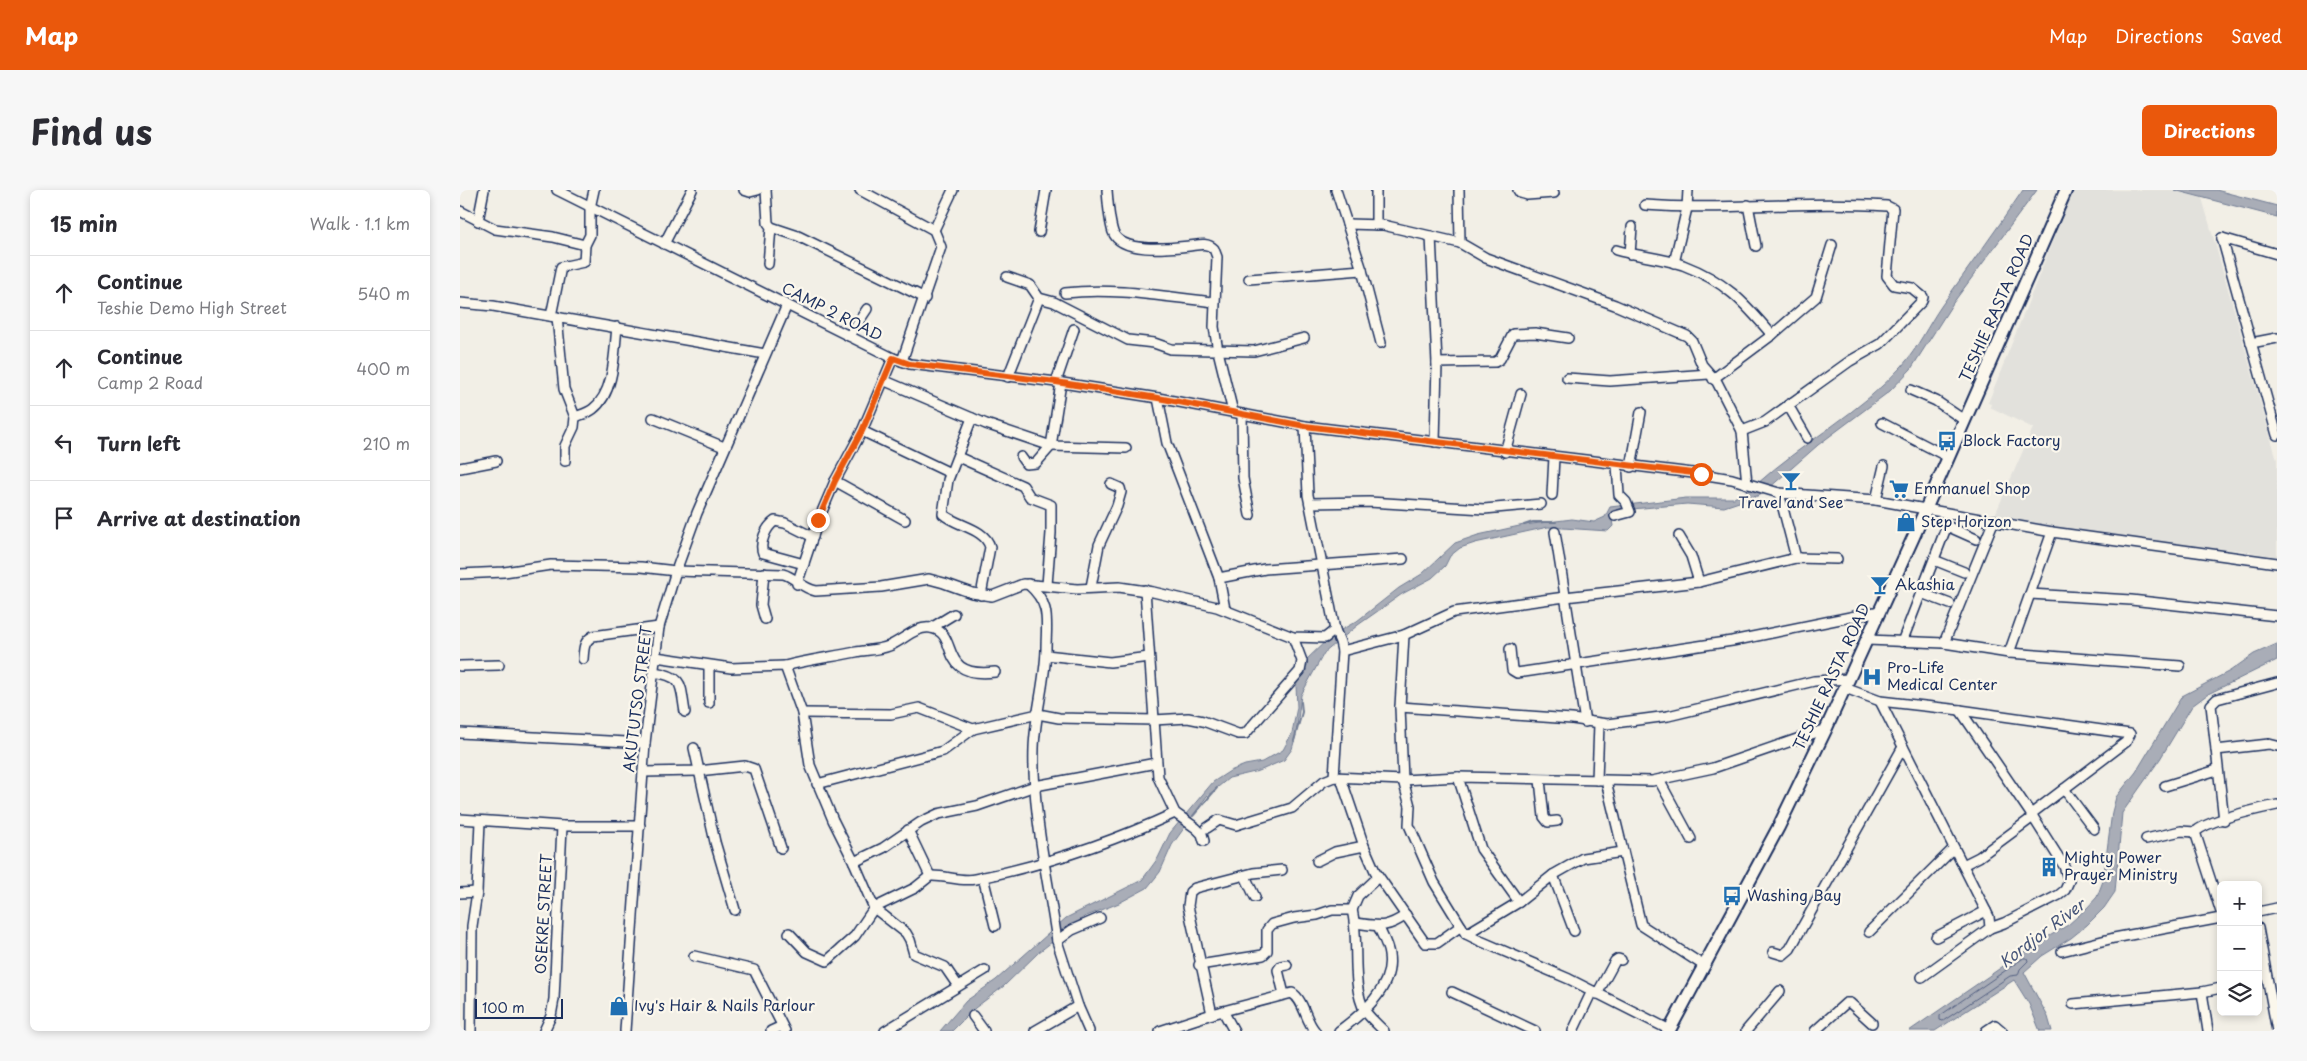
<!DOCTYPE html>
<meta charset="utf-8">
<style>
:root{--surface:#fff;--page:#f7f7f7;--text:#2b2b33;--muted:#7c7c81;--line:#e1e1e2;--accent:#ea580c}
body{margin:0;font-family:"Playpen Sans",sans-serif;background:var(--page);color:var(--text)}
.controls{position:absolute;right:15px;bottom:15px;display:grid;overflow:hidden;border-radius:8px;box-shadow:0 2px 8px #0003}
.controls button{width:45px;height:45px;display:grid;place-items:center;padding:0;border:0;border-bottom:1px solid var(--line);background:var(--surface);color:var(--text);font:25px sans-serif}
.scale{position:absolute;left:15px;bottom:12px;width:88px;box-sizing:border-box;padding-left:5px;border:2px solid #1b2f5e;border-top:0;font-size:14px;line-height:18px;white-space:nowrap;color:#1b2f5e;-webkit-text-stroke:4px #fbf7ec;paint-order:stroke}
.stop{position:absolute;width:15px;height:15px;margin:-11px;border:4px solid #ea580c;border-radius:50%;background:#fff}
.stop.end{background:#ea580c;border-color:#fff;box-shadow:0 1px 5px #0008}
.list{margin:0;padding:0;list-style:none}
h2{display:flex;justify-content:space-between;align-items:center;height:65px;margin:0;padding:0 20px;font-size:21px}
h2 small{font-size:16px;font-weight:400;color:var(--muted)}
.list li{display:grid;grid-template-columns:32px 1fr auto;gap:15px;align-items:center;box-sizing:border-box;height:75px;padding:0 20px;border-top:1px solid var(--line)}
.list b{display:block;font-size:19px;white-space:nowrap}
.list p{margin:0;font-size:16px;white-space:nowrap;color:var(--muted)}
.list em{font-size:16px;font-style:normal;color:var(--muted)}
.icon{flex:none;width:28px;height:28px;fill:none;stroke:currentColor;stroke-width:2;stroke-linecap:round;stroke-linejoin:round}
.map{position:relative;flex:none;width:1817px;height:841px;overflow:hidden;border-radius:8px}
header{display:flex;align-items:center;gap:30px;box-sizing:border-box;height:70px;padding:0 25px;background:var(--accent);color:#fff}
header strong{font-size:24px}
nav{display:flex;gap:28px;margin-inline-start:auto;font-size:18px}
.intro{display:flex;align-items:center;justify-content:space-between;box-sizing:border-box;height:120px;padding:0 30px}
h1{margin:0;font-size:35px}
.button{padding:12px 22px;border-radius:8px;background:var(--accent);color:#fff;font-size:18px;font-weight:700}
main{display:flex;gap:30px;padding:0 30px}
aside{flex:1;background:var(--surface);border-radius:8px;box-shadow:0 2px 8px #0003}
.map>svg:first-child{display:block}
.built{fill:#e2e1dc}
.water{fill:#a9adb7;stroke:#707b93}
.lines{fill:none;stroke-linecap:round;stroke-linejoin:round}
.shore{stroke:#546182;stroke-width:1}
.stream{stroke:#707b93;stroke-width:2}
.minor-casing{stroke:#1b2f5e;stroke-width:12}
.major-casing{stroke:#1b2f5e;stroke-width:15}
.minor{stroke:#fbf7ec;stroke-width:9}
.major{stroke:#fbf7ec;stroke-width:11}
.route{stroke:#ea580c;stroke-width:6}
.labels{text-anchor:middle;stroke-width:4.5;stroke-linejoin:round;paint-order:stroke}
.street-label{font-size:15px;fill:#1b2f5e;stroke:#fbf7ec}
.poi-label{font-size:15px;fill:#1b2f5e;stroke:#fbf7ec;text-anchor:start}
.water-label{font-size:16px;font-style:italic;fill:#465579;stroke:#fbf7ec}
</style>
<header>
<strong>Map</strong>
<nav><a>Map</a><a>Directions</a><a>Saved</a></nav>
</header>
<div class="intro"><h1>Find us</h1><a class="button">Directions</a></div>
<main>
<aside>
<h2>15 min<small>Walk · 1.1 km</small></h2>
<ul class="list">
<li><svg class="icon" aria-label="ahead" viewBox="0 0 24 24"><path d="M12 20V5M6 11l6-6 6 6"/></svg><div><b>Continue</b><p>Teshie Demo High Street</p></div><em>540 m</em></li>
<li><svg class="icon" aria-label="ahead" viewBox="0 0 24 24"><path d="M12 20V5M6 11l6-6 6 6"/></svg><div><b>Continue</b><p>Camp 2 Road</p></div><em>400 m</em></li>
<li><svg class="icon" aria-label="left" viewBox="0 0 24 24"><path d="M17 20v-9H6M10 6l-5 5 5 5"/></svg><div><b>Turn left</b></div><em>210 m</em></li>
<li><svg class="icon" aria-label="arrive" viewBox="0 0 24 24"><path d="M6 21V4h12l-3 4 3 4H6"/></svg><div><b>Arrive at destination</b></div></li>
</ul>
</aside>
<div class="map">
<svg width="1817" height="841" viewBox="0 0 1817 841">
<rect width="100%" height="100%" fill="#f2efe6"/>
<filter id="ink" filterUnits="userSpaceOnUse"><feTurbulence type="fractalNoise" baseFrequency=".02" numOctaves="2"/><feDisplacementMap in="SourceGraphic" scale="10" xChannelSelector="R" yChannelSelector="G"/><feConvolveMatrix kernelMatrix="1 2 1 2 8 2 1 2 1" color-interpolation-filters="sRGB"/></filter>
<g filter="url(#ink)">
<polygon class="built" points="1613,0 1714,0 1742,8 1817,270 1817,367 1779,360 1713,357 1534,327 1573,238 1530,217 1531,214 1528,213"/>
<g class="water">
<path d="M1563,0H1577L1493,113L1451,179L1430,201L1358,255L1308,299L1297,294C1343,252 1400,223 1442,176C1458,158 1468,135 1482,115C1509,77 1537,39 1563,0Z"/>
<polygon points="1714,0 1756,0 1817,16 1817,27"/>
<polygon points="1291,299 1303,304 1264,317 1227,314 1172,319 1156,323 1152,330 1153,336 1148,341 1088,337 1015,353 1000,358 990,366 985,376 972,388 942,404 898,435 864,463 841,505 836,545 832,559 824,570 799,581 769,588 747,606 712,655 700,682 687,698 659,713 624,727 579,762 544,796 515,818 492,841 480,841 506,811 536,790 606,728 682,690 698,668 710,643 753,592 770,581 785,575 802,572 823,560 832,543 837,517 836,496 845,471 872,445 897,431 939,398 962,384 995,353 1018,345 1064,335 1112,329 1134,332 1145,327 1150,317 1226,308 1274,308"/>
<polygon points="1817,454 1817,470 1748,504 1732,516 1700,569 1662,623 1655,702 1644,718 1627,735 1611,748 1582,766 1564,782 1588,827 1592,841 1580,841 1569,814 1554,790 1475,841 1449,841 1571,757 1608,735 1627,718 1637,707 1643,691 1652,622 1656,607 1676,582 1722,506 1770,481 1794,464"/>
</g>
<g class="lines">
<polygon class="shore" points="1564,768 1567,768 1568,771 1560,779 1558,785 1550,786 1483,831 1480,830 1480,826"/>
<g class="stream">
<polyline points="1064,335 1073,332 1096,332"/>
<polyline points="834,551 842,522 841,512"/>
<polyline points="733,626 757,598"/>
</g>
<defs>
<g id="minor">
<polyline points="97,0 433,168 450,174 596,192 698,208 845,236 1241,284 1272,289 1319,303 1416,310 1592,342 1817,373"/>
<polyline points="284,0 290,2 298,0"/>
<polyline points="306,0 308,33 311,37 308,74"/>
<polyline points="400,0 474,40 481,57 442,171"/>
<path d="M647,0C648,13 649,30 653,42C661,64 710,58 729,56C738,55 747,52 754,59L757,67L754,137L758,161L773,222"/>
<polyline points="876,0 902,80 921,153"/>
<polyline points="916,0 916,35"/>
<polyline points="999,0 1000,53"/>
<polyline points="1058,0 1060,3 1067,5 1094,3"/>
<path d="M1185,15C1266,21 1347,10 1427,16L1433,19L1427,86L1434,95L1452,98L1463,107L1462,111L1420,154L1390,171L1305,232L1282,241"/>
<polyline points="1288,15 1296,56"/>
<polyline points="0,21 35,39 93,47 125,55"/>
<polyline points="18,31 24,0"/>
<polyline points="887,34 923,35 1000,53 1026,68 1155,115 1227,146 1232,151 1242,175 1257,192 1282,241 1287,294"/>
<polyline points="311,37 338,46 465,108"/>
<polyline points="474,40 493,0"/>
<polyline points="579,42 586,0"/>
<polyline points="971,46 977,173 975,252"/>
<polyline points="1762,48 1817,245"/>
<polyline points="1762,48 1817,64"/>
<polyline points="204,54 232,0"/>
<path d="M1156,60C1177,66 1202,68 1223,75C1265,91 1284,112 1312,145"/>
<polyline points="1170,64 1172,37"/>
<polyline points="1214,73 1227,18 1228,0"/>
<polyline points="547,87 570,95 579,108 594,112 668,150 694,153 711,159 794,161 844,148"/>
<polyline points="789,89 902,80"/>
<path d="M605,103C654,97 706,107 754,112"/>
<polyline points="0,113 33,116 305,164"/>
<polyline points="91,126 101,77 124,72 125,55 130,45 130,18 134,0"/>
<polyline points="97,127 104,199 115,227 114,237 105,256 105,271"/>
<polyline points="389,146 407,119"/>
<polyline points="1791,153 1817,148"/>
<polyline points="977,173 1035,172 1040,169 1053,144 1075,143 1108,148"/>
<polyline points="548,187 579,108"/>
<polyline points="1107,188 1150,191 1249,184"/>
<polyline points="1253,189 1312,145 1356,107 1372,55"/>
<polyline points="423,190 526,234 591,256 666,258"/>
<polyline points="596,192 614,139"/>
<polyline points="1451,200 1476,211 1504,230"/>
<polyline points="698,208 707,253 759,388 765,419"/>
<polyline points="1328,215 1347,248"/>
<polyline points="782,224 783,288 790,325"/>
<path d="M115,227C120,225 128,223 133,219C155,202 154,163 157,137"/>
<polyline points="193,228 264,257"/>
<path d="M512,228L488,290L483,324C496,336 525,338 530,357L521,405"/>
<polyline points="1422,233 1488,267"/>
<polyline points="845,236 848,305 875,440 880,452 882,461"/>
<polyline points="402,241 490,283"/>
<polyline points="1045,262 1061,204"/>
<polyline points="498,267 563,296 570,307 591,315 591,343 587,395"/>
<polyline points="561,267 566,274 576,273 591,256 601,193"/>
<polyline points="1171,277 1181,222"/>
<polyline points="0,278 36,271"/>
<polyline points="375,291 445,330"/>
<polyline points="1319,303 1336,368"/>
<polyline points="1092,305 1094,267"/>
<polyline points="1416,310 1424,276"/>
<polyline points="850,313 909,312 1024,319 1081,314"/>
<polyline points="1155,326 1170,322 1166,312 1159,305 1157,275"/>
<polyline points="1095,342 1125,532"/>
<polyline points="1219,346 1231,366 1239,392"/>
<polyline points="1474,370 1504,382"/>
<path d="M344,374L307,364L303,363C299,353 306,337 315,331L325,333L353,347"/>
<polyline points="304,383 301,415 305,429"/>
<path d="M0,384L44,382L91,375L181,377L216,381L323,384C335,387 341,398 356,401L421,397L469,389L484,393L512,403L532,406L563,394L617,399L659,397L693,402L757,417L833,447L865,448L875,440"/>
<polyline points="759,388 805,379 943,369"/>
<polyline points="337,394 358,331 375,291 402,241 433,168"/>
<path d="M568,394C592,415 586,431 586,460C585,493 575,525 574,558C572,623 588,688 597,751"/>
<polyline points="631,397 639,355 657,316 661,302 660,298 651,294"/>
<polyline points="685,400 698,587 715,623 736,638 742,644 744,651"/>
<polyline points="1461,403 1490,414"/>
<polyline points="1570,404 1671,410 1817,426"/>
<polyline points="471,438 494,424"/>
<polyline points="944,445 940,517 943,590 950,616 949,635 974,692 1001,736"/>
<polyline points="1407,450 1484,453 1549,463 1720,476"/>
<polyline points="1442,452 1486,338 1489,337 1516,349"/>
<polyline points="1484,453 1534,330"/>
<polyline points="1050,459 1052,480 1057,483 1272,451 1420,421"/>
<polyline points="1549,463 1592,342"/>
<polyline points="586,465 650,472 689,467"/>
<polyline points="196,467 271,478 325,476 342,523 350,575 373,630 394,672 423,658 461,632 478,624 517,616 575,596 696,573"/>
<path d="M123,469C124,459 123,452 133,446L199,437"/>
<polyline points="0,476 39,475"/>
<polyline points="249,476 249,513"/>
<path d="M325,476C348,470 372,467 396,462C406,460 419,460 429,456C442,451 457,435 471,438C501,443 475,489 535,482"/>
<path d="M194,482C225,487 220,495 225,522"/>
<polyline points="1385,498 1420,511 1500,520 1670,544 1666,552 1571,624"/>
<polyline points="1420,511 1529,727 1530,738 1462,787"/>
<polyline points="940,517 1112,529 1147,534 1208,526 1354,491 1389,489"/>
<polyline points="1500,520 1573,627 1604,676 1609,691 1605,700 1599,705 1544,733 1530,738"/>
<polyline points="342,523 431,524 459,518 513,539 483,561 357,594"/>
<polyline points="513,539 578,524 599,528 694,530 728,528 743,531 778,544 785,544 840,481 842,471 833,447"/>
<polyline points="0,543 185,553"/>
<polyline points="234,558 255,652 275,720"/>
<polyline points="1756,560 1809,554 1817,556"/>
<polyline points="183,582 238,581 285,576 294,579 321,658"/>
<polyline points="874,587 882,461 944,445 994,422 1105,407 1239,392 1336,368 1377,369"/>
<polyline points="998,587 1021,659 1059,712 1093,685 1114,741"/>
<polyline points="881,588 904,656 915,681 965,753 977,753 1001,736 1006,744 1018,750 1109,789 1210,840"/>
<polyline points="1080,590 1084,627 1088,632 1097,631"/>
<polyline points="1137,590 1139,534"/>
<polyline points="1199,590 1231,649"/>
<polyline points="1146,591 1181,735 1243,775"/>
<polyline points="1705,596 1757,580"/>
<polyline points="1604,599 1634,639"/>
<polyline points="0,629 102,636 180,636"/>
<polyline points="1764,630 1751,515 1757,509 1817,493"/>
<polyline points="747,638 759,630 776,635 832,618 864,591 874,587 943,590 998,587 1192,591 1253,578 1366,539"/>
<polyline points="448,640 470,686"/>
<polyline points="1686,649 1721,641 1735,642"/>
<polyline points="857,671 875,662 904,656"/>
<polyline points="394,672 414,718 446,743 450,750 454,764 485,777 498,796"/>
<polyline points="1503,675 1519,667 1573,627"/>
<polyline points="1093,685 1123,668 1163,662"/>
<polyline points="785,686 795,707"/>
<polyline points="523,687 535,736"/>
<polyline points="0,703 17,702"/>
<path d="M892,720C900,750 890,794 905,821C910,828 918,835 924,841"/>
<path d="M1761,722L1735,642C1748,630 1798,619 1817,615"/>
<polyline points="1798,722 1817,718"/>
<path d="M896,733C919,736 926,739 946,725"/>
<polyline points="1798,738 1817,841"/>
<polyline points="1409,742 1494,658"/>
<path d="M329,743L347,762L367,771L395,746L414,718L455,698L470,686C485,685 500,692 515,689C585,675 650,653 715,623"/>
<polyline points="1006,744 1059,712"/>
<polyline points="1476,747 1526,721"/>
<polyline points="1602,761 1654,748 1761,728"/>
<polyline points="1313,762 1323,765 1330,759 1443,557"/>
<polyline points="234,766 294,780 325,841"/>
<polyline points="739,775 803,765 807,761 807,740 812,734 834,728 857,725 872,720 892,720 898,706 918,687"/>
<polyline points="992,802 1075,841"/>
<polyline points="1742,802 1748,841"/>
<polyline points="824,804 818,780 821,776 827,775"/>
<polyline points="1137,804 1155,771 1158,769 1161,770"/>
<polyline points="1613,814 1742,802 1761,798"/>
<polyline points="763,821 774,841"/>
<polyline points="752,824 728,716 730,702 735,698 793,683 822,680"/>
<polyline points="513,826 524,841"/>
<polyline points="11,841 12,736 17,702 20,631"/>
<polyline points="84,841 91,826 94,809 102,636"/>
<polyline points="165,841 185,553 199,437 216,381 237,323 327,115"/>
<polyline points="311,841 322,836"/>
<polyline points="425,841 525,780"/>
<polyline points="575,841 618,816"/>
<polyline points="629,841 618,816 597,751 612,740 640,728"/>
<path d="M700,841L752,824L832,803C844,810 845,830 855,841"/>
<path d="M879,841C902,824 934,798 929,765C928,755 922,745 918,736"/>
<polyline points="1113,841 1132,801"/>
<polyline points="1286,841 1320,801"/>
<polyline points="1355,841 1386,813 1390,813 1412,833"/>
<polyline points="1526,841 1535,835 1542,841"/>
</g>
<polyline id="major" points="1209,841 1318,638 1366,539 1453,348 1606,0"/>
</defs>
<use href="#minor" class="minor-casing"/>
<use href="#major" class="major-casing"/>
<use href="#minor" class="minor"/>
<use href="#major" class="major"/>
</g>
</g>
<g class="lines" filter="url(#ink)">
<polyline class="route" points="358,330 375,291 402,241 433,168 450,174 596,192 698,208 845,236 1241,284"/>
</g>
<defs>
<symbol id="bus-bare" viewBox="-9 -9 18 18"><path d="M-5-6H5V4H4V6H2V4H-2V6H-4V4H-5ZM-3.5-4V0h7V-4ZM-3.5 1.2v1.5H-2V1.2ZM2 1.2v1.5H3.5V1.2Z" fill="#1f6fb2" stroke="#fbf7ec" stroke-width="2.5" paint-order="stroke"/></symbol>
<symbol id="bar-bare" viewBox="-9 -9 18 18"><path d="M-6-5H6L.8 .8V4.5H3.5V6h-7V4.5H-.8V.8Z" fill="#1f6fb2" stroke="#fbf7ec" stroke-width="2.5" paint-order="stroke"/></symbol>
<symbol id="supermarket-bare" viewBox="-9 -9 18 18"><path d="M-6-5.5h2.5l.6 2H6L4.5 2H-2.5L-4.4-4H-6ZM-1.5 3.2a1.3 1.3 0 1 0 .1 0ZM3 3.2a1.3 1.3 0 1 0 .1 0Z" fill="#1f6fb2" stroke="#fbf7ec" stroke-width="2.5" paint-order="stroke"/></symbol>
<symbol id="shop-bare" viewBox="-9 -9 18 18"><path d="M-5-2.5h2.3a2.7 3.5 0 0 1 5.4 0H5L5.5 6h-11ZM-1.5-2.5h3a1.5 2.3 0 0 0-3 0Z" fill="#1f6fb2" stroke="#fbf7ec" stroke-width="2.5" paint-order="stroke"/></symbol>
<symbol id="hospital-bare" viewBox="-9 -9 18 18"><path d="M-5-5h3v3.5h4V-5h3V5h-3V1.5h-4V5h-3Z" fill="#1f6fb2" stroke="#fbf7ec" stroke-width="2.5" paint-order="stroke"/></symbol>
<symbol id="building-bare" viewBox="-9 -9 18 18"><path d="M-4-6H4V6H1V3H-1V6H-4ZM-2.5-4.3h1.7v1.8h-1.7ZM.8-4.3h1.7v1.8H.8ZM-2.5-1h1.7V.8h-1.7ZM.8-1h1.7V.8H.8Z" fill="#1f6fb2" stroke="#fbf7ec" stroke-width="2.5" paint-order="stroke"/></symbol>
</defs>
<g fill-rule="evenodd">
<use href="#bus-bare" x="1473" y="237" width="28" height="28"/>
<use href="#bar-bare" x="1317" y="277" width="28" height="28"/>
<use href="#supermarket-bare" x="1425" y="285" width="28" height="28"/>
<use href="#shop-bare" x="1432" y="318" width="28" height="28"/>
<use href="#bar-bare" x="1406" y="381" width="28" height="28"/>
<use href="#hospital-bare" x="1398" y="473" width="28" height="28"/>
<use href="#building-bare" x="1575" y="663" width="28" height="28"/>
<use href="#bus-bare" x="1258" y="692" width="28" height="28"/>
<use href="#shop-bare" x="145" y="802" width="28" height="28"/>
</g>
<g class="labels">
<g class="street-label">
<text transform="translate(1537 118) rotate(-66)" y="5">TESHIE RASTA ROAD</text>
<text transform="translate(372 122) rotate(27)" y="5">CAMP 2 ROAD</text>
<text transform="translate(1372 487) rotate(-65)" y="5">TESHIE RASTA ROAD</text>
<text transform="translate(178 509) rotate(-83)" y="5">AKUTUTSO STREET</text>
<text transform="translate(84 724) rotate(-87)" y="5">OSEKRE STREET</text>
</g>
<g class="poi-label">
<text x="1502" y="256">Block Factory</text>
<text x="1454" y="304">Emmanuel Shop</text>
<text x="1331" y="318" text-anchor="middle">Travel and See</text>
<text x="1461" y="337">Step Horizon</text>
<text x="1435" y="400">Akashia</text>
<text x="1427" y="483">Pro-Life<tspan x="1427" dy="17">Medical Center</tspan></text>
<text x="1604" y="673">Mighty Power<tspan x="1604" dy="17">Prayer Ministry</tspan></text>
<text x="1287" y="711">Washing Bay</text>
<text x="174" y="821">Ivy's Hair &amp; Nails Parlour</text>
</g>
<g class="water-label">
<text transform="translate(1582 743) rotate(-37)" y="6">Kordjor River</text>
</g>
</g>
</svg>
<div class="controls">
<button>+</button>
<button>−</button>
<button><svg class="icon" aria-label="layers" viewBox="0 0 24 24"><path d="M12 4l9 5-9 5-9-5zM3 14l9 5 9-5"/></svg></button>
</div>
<div class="scale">100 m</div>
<div class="stop" style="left:1241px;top:284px"></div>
<div class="stop end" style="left:358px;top:330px"></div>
</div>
</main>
